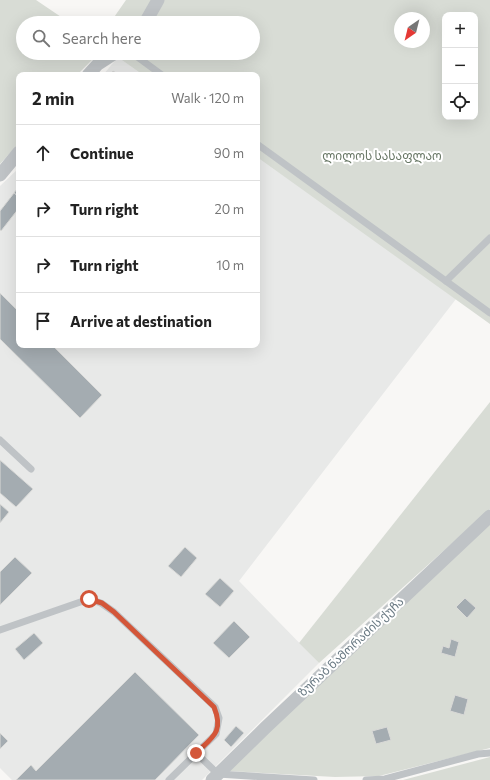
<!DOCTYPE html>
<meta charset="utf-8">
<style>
:root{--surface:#fff;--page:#f2f2f2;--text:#222;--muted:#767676;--line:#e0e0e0}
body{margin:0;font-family:Commissioner,"Noto Sans Georgian",sans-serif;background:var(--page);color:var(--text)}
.controls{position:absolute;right:12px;top:12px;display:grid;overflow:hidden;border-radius:8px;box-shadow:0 4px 16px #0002}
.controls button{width:36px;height:36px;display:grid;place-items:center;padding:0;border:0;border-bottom:1px solid var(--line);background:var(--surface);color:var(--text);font:20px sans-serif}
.compass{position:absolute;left:394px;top:12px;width:36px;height:36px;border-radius:50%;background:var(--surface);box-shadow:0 4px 16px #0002;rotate:215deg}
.stop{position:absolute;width:12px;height:12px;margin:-9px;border:3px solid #d35639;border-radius:50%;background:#fff}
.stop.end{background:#d35639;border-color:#fff;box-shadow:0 1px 4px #0008}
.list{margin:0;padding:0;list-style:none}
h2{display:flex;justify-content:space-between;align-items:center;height:52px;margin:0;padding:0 16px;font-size:17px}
h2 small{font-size:13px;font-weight:400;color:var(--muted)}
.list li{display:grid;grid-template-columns:26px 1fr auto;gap:12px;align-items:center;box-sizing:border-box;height:56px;padding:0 16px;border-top:1px solid var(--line)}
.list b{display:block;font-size:15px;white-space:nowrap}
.list em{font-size:13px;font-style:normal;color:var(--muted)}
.icon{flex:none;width:22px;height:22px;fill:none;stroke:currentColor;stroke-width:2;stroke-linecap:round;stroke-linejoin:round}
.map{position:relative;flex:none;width:490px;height:780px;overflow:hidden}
.search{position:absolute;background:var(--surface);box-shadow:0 4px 16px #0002;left:16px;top:16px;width:244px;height:44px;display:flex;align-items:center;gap:10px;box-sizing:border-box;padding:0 14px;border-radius:22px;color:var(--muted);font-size:15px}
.panel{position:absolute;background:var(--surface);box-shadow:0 4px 16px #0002;left:16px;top:72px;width:244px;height:276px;border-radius:8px}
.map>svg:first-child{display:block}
.built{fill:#e8e9e8}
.green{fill:#d8dcd5;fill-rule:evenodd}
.building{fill:#a4acb1;stroke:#d9d9d7}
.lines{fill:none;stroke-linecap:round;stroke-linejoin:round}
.service{stroke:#bfc3c6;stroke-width:7}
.minor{stroke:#bfc3c6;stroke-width:13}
.route{stroke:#d35639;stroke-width:5}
.labels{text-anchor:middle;stroke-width:4;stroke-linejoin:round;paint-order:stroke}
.park-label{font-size:12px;fill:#677664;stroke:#fff}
.street-label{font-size:12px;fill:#697983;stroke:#fff}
</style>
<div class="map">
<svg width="490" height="780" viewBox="0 0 490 780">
<rect width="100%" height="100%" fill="#f8f7f5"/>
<g class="built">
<polygon points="118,57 143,75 103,75"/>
<polygon points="257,156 456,299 239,581 319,663 202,780 12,780 0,768 0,186 19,168 19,345 257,345"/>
</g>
<g class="green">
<polygon points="0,0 36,0 70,23 23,23 23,53 102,53 97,55 77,75 19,75 19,143 0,164"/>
<path d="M126,0H490V324L257,157V75H143L112,53H253V23H110ZM445,15H475V117H445ZM400,18H424V42H400Z"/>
<polygon points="490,402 490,509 319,663 299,643"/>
<polygon points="490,523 490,748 379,776 335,777 227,771"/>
<polygon points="490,757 490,780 403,780"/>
</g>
<g class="building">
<polygon points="113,71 119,75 111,75"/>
<polygon points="19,186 19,197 14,193"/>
<polygon points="14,193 19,197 19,208 1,231 0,230 0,211"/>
<polygon points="0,293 19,312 19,345 52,345 102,395 80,418 0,339"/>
<polygon points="0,460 33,489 16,507 0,493"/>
<polygon points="0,504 9,512 0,523"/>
<polygon points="185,547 197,558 181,577 168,566"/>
<polygon points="15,557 32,573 0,605 0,572"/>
<polygon points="220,578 234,591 220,607 205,594"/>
<polygon points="465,598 476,608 467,618 456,607"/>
<polygon points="234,621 250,637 229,658 213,643"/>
<polygon points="34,633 43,643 24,660 15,649"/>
<polygon points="451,639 459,642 455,657 441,653 443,646 449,648"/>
<polygon points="135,672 199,735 155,780 16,780 31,765 36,771"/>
<polygon points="455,695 468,699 464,715 450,711"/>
<polygon points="236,726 244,733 231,747 224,740"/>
<polygon points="387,727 391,740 376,744 372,731"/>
<polygon points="0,733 8,741 0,749"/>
</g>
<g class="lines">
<g class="service">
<polyline points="132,53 162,75"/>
<polyline points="257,144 490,313"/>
<polyline points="446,281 490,238"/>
<polyline points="0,440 31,469"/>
<polyline points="0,630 89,599 101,603 114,612 215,707 219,718 216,734 169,780"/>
<polyline points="196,753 218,774 314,780"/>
<polyline points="366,780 385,779 478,754 490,753"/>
</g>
<g class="minor">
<polyline points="145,23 158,0"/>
<polyline points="88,75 98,64 115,53"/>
<polyline points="0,175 19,152"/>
<polyline points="212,780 265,728 490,516"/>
</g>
</g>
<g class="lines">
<path class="route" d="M89,599L102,603L114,612L214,707C224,732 213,737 196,753"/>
</g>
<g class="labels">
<g class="park-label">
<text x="382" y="160">ლილოს სასაფლაო</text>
</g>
<g class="street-label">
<text transform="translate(351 647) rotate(-43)" y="4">ზურაბ ნამორაძის ქუჩა</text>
</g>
</g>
</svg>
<div class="controls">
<button>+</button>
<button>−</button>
<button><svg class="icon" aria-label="locate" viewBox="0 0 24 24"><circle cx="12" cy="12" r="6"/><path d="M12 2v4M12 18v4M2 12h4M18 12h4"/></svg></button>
</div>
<svg class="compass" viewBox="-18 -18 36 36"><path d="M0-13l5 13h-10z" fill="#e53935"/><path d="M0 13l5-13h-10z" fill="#767676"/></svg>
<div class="stop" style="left:89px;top:599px"></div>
<div class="stop end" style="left:196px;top:753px"></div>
<div class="search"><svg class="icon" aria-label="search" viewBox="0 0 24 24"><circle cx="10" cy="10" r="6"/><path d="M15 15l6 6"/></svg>Search here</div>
<section class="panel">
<h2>2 min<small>Walk · 120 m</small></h2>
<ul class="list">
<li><svg class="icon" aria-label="ahead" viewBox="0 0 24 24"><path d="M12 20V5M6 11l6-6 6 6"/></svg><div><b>Continue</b></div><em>90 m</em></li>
<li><svg class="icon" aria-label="right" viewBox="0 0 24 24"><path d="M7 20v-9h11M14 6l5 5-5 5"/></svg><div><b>Turn right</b></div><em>20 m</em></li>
<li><svg class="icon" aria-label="right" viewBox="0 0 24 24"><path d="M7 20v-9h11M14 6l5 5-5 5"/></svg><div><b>Turn right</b></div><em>10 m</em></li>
<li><svg class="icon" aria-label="arrive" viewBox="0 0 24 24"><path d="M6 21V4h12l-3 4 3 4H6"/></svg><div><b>Arrive at destination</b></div></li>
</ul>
</section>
</div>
